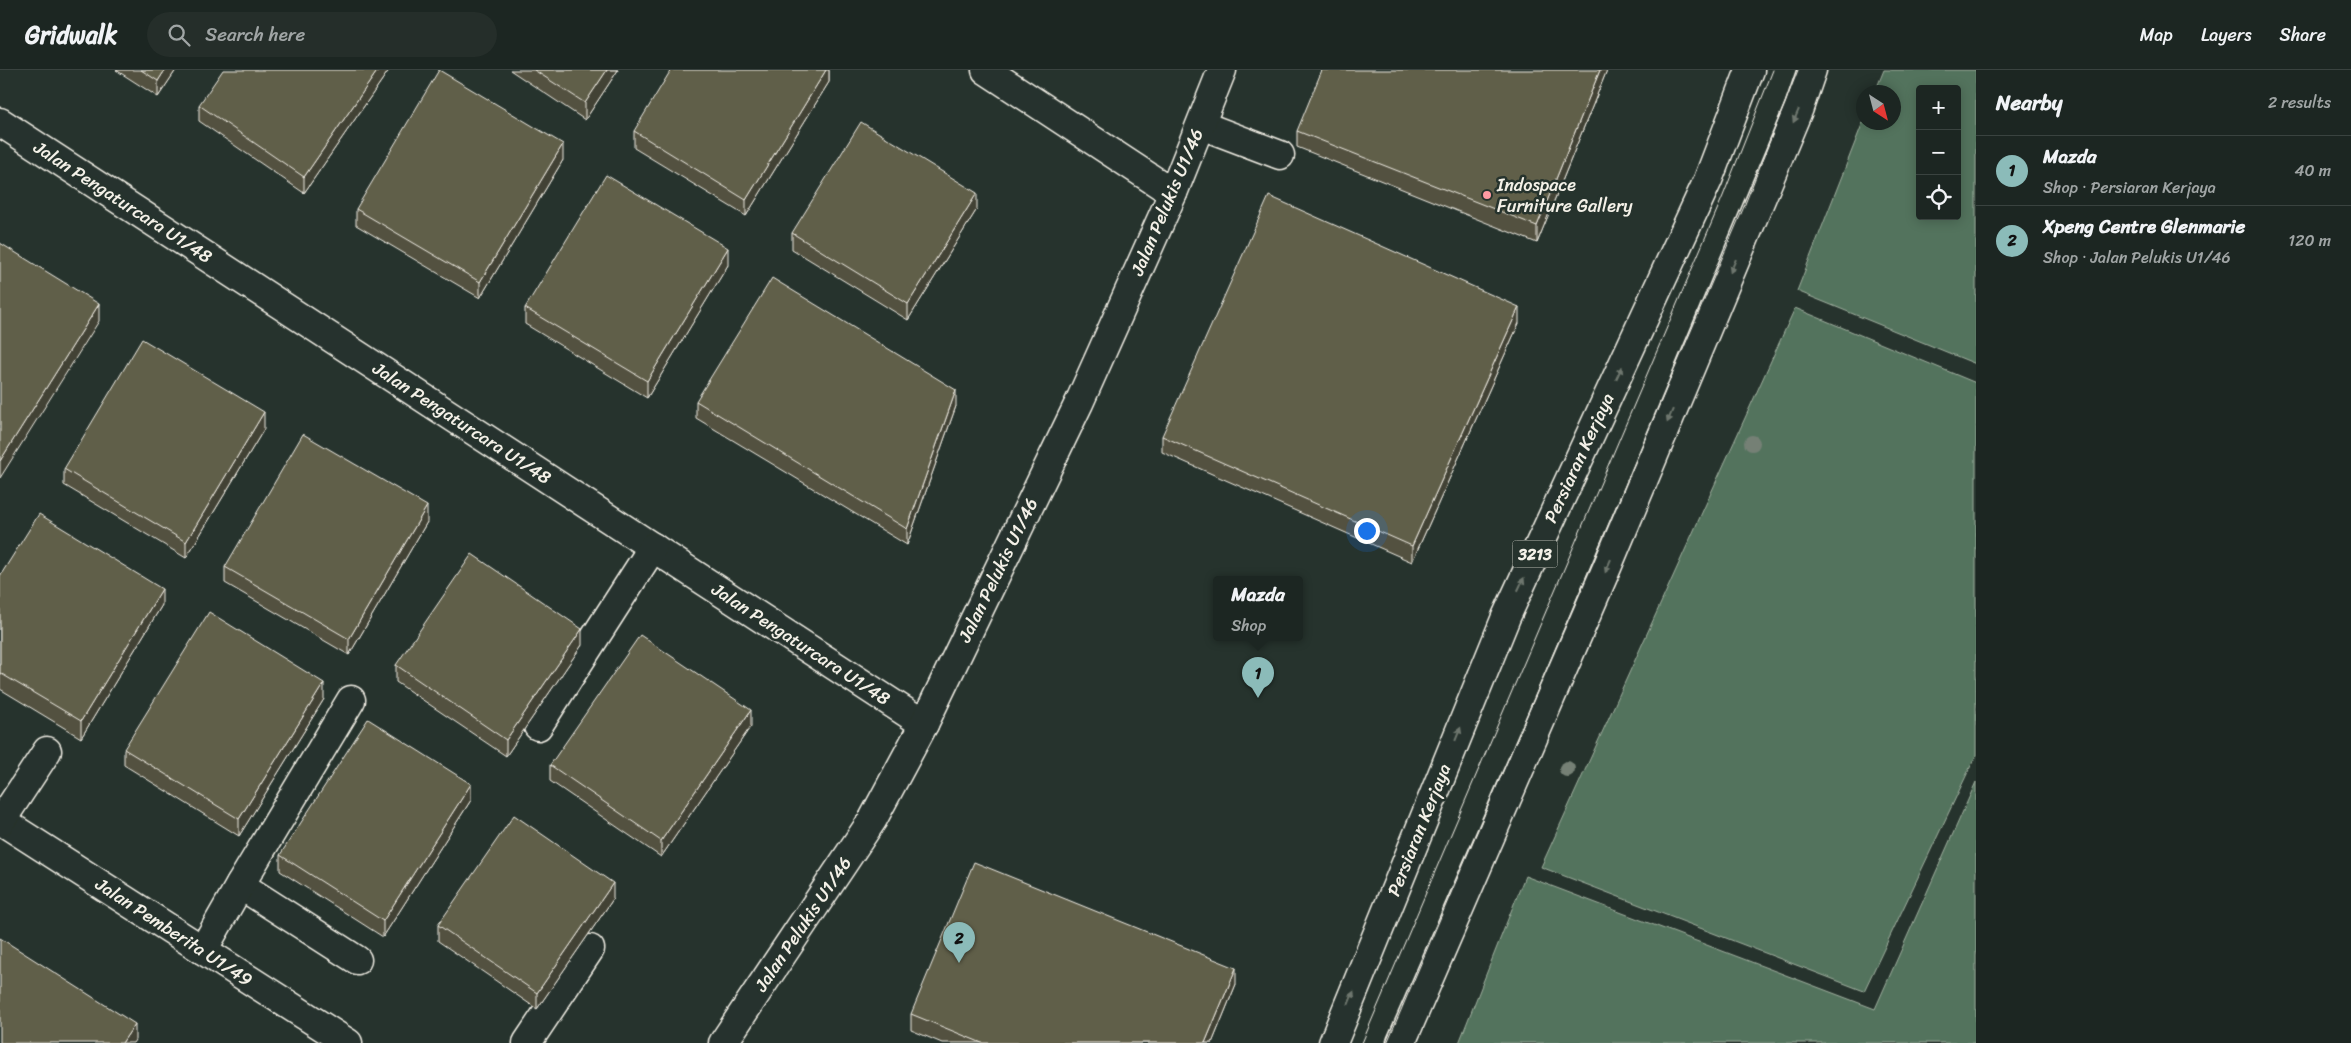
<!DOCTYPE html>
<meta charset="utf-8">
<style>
:root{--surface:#1c2622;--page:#252e2a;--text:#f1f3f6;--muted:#a0a5a5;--line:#3a4340;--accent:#8bbbb9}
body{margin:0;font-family:Sriracha,sans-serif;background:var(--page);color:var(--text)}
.controls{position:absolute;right:15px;top:15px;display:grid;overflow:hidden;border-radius:5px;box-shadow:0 2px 12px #0003}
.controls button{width:45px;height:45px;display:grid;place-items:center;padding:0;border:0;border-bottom:1px solid var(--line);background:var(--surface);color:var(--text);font:25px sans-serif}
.compass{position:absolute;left:1856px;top:15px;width:45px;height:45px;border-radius:50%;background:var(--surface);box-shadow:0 2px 12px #0003;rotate:144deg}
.you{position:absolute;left:1366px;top:460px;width:18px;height:18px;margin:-12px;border:4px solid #fff;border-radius:50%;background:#1a73e8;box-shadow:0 0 0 8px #1a73e833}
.badge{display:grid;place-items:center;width:32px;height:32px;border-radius:50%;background:var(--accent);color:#111;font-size:16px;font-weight:700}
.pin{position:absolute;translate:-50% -41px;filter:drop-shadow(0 1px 2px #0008)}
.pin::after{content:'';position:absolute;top:26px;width:18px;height:15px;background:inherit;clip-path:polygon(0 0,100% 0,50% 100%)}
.popup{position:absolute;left:1213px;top:506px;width:90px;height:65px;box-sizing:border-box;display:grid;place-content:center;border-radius:5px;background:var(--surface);filter:drop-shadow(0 1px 4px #0005);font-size:16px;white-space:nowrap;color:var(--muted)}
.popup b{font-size:19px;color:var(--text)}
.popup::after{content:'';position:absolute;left:50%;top:100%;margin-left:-10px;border:10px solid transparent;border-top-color:var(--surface)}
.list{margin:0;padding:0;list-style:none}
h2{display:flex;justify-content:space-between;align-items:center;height:65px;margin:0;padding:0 20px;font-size:21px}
h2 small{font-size:16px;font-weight:400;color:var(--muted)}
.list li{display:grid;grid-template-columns:32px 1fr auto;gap:15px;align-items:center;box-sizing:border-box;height:70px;padding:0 20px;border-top:1px solid var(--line)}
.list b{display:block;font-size:19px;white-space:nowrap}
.list p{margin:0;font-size:16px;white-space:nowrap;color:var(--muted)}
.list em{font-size:16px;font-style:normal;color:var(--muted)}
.icon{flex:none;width:28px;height:28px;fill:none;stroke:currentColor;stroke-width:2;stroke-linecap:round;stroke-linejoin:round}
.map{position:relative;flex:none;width:1976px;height:973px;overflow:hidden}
header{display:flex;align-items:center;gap:30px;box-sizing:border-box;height:70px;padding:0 25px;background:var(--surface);border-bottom:1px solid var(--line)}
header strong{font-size:24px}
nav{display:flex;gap:28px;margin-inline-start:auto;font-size:18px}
.search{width:350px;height:45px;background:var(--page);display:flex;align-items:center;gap:12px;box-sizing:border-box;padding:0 18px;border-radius:28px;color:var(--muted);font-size:19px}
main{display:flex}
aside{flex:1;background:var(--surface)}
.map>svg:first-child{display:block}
.green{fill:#52735d;stroke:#a3b2a2;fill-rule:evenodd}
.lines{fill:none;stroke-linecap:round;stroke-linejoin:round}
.minor-casing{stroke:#f4f1e8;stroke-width:31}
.major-casing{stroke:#f4f1e8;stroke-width:31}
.minor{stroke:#26332d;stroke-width:28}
.major{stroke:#26332d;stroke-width:28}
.tram{stroke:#f4f1e8;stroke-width:1}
.tree{fill:#748075}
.wall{fill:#535140;stroke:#f4f1e8}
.shaded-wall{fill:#434234;stroke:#f4f1e8}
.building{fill:#605e4a;stroke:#f4f1e8}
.oneway{fill:#6e766e}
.poi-dot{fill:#ff9aa2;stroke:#26332d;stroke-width:2}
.labels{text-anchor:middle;stroke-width:5;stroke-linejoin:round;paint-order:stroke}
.shield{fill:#26332d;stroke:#b6b8b0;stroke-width:1}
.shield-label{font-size:16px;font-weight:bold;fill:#f4f1e8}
.poi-label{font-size:18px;fill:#f4f1e8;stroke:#26332d;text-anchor:start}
.street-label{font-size:18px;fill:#f4f1e8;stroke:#26332d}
</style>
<header>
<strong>Gridwalk</strong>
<div class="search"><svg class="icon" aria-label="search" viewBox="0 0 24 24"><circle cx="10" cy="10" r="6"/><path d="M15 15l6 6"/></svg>Search here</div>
<nav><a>Map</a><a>Layers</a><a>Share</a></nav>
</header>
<main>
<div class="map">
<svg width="1976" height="973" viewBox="0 0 1976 973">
<rect width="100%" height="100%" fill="#26332d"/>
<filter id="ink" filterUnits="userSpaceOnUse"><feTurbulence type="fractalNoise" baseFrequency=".02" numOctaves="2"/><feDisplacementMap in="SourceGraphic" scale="10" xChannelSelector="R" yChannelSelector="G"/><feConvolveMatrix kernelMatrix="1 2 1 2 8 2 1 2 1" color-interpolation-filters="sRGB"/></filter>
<g filter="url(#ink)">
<g class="green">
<path d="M1884,0H1976V294L1797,221L1863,52H1894V22H1875ZM1920,19H1957V146H1920Z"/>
<polygon points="1795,238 1976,313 1976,685 1864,921 1541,797"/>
<polygon points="1976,712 1976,973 1459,973 1525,806 1875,939"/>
</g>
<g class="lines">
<defs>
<g id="minor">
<polyline points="986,0 1173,123"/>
<polyline points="0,52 924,654"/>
<polyline points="1201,55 1280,85"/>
<polyline points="538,656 653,477"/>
<polyline points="0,750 348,973"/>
<polyline points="1,751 47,681"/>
<polyline points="240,815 357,890"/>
<polyline points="203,880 240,815 351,630"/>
<polyline points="527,973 590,879"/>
<polyline points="723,973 873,749 924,654 1079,333 1173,123 1222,0"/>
</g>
<g id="major">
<polyline points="1333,973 1506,547 1708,110 1750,0"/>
<polyline points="1401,973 1608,495 1799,38 1812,0"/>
</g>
</defs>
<use href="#minor" class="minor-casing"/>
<use href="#major" class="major-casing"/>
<use href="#minor" class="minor"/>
<use href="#major" class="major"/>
<g class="tram">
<polyline points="1362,973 1723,126 1773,0"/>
<polyline points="1387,973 1743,139 1798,0"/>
</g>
</g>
<g class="tree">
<circle cx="1752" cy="373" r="8"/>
<circle cx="1567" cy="699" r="8"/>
</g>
<g class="wall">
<polygon points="116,0 176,0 158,27"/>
<polygon points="389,0 304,123 199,51 199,35"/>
<polygon points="510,0 618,0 585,50"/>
<polygon points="829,0 829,12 746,146 634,78 634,61"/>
<polygon points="1607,0 1537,173 1297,77 1297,61"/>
<polygon points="563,90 480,228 356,155 356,139"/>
<polygon points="977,139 908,250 792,179 792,163"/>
<polygon points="728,195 647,328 525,254 525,238"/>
<polygon points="1519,253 1412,492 1162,382 1162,366"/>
<polygon points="696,331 956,336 907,475 696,348"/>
<polygon points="264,359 186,488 64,415 64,399"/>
<polygon points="427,452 349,585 225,513 225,497"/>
<polygon points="0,506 162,535 81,668 0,619"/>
<polygon points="582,575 506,686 396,612 396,595"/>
<polygon points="324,629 239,766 124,695 124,679"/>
<polygon points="751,656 661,787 550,711 550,695"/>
<polygon points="471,730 383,867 280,801 280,785"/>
<polygon points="613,829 537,939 438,871 438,855"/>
<polygon points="1236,914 1212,973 942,973 911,960 911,944"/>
</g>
<g class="shaded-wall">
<polygon points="165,0 176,0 158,27 158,11"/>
<polygon points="378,0 389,0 304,123 304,107"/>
<polygon points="607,0 618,0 585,50 585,33"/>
<polygon points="826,0 829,0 829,12 746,146 746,130"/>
<polygon points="1600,0 1607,0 1537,173 1537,156"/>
<polygon points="563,74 563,90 480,228 480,212"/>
<polygon points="977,123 977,139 908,250 908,234"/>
<polygon points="728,178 728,195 647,328 647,311"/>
<polygon points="99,234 99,251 0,408 0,391"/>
<polygon points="1519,237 1519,253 1412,492 1412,476"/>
<polygon points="956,320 956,336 907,475 907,459"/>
<polygon points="264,342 264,359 186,488 186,472"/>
<polygon points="427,436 427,452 349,585 349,569"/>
<polygon points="162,519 162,535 81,668 81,651"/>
<polygon points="582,559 582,575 506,686 506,670"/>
<polygon points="324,613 324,629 239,766 239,749"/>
<polygon points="751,640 751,656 661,787 661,771"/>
<polygon points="471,714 471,730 383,867 383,851"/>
<polygon points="613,813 613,829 537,939 537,923"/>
<polygon points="1236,898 1236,914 1212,973 1205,973"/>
<polygon points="135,954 135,970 133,973 122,973"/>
</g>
<g class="building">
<polygon points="141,0 165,0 158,11"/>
<polygon points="223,0 378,0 304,107 199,35"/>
<polygon points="439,0 563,74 480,212 356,139"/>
<polygon points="534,0 607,0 585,33"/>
<polygon points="671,0 826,0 746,130 634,61"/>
<polygon points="1322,0 1600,0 1537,156 1297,61"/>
<polygon points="861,52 977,123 908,234 792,163"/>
<polygon points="606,105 728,178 647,311 525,238"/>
<polygon points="1269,126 1519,237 1412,476 1162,366"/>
<polygon points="0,173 99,234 0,391"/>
<polygon points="772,208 956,320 907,459 696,331"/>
<polygon points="142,269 264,342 186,472 64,399"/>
<polygon points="303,364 427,436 349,569 225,497"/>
<polygon points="39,444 162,519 81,651 0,603 0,506"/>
<polygon points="472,484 582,559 506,670 396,595"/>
<polygon points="209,542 324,613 239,749 124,679"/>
<polygon points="640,565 751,640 661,771 550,695"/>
<polygon points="368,649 471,714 383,851 280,785"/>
<polygon points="514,745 613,813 537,923 438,855"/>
<polygon points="974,792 1236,898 1205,973 982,973 911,944"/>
<polygon points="0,868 135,954 122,973 0,973"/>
</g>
<defs><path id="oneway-solid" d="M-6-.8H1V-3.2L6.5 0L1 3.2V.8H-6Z" transform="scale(1.25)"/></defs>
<g class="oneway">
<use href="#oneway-solid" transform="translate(1796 46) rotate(113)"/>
<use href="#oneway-solid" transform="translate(1733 196) rotate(113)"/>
<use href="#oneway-solid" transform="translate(1619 303) rotate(-65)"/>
<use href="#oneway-solid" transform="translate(1670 346) rotate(113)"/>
<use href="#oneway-solid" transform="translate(1608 496) rotate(113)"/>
<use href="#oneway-solid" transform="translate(1521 514) rotate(-65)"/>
<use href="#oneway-solid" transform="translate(1458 664) rotate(-68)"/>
<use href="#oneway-solid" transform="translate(1351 928) rotate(-68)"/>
</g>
</g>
<circle class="poi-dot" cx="1487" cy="125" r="5"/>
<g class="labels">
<rect class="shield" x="1512.5" y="470.5" width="45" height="27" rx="4"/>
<g class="shield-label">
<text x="1535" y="490">3213</text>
</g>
<g class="poi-label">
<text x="1497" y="121">Indospace<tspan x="1497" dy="21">Furniture Gallery</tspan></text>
</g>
<g class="street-label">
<text transform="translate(123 132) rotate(33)" y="6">Jalan Pengaturcara U1/48</text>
<text transform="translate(1167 132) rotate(-67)" y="6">Jalan Pelukis U1/46</text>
<text transform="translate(462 353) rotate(33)" y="6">Jalan Pengaturcara U1/48</text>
<text transform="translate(1579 388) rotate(-65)" y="6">Persiaran Kerjaya</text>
<text transform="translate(998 500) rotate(-64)" y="6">Jalan Pelukis U1/46</text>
<text transform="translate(801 574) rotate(33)" y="6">Jalan Pengaturcara U1/48</text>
<text transform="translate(1419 760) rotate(-68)" y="6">Persiaran Kerjaya</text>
<text transform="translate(803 854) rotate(-56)" y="6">Jalan Pelukis U1/46</text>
<text transform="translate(174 862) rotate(33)" y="6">Jalan Pemberita U1/49</text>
</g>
</g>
</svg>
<div class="controls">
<button>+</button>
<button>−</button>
<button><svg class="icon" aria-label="locate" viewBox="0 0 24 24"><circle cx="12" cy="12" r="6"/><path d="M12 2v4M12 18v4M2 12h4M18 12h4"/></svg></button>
</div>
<svg class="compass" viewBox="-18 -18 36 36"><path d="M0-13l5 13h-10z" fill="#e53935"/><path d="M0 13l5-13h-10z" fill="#a0a5a5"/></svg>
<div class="you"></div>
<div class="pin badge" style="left:1258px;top:628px">1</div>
<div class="popup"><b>Mazda</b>Shop</div>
<div class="pin badge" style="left:959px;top:893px">2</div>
</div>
<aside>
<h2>Nearby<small>2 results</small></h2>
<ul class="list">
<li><span class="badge">1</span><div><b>Mazda</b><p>Shop · Persiaran Kerjaya</p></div><em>40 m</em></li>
<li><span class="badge">2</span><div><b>Xpeng Centre Glenmarie</b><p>Shop · Jalan Pelukis U1/46</p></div><em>120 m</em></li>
</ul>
</aside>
</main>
